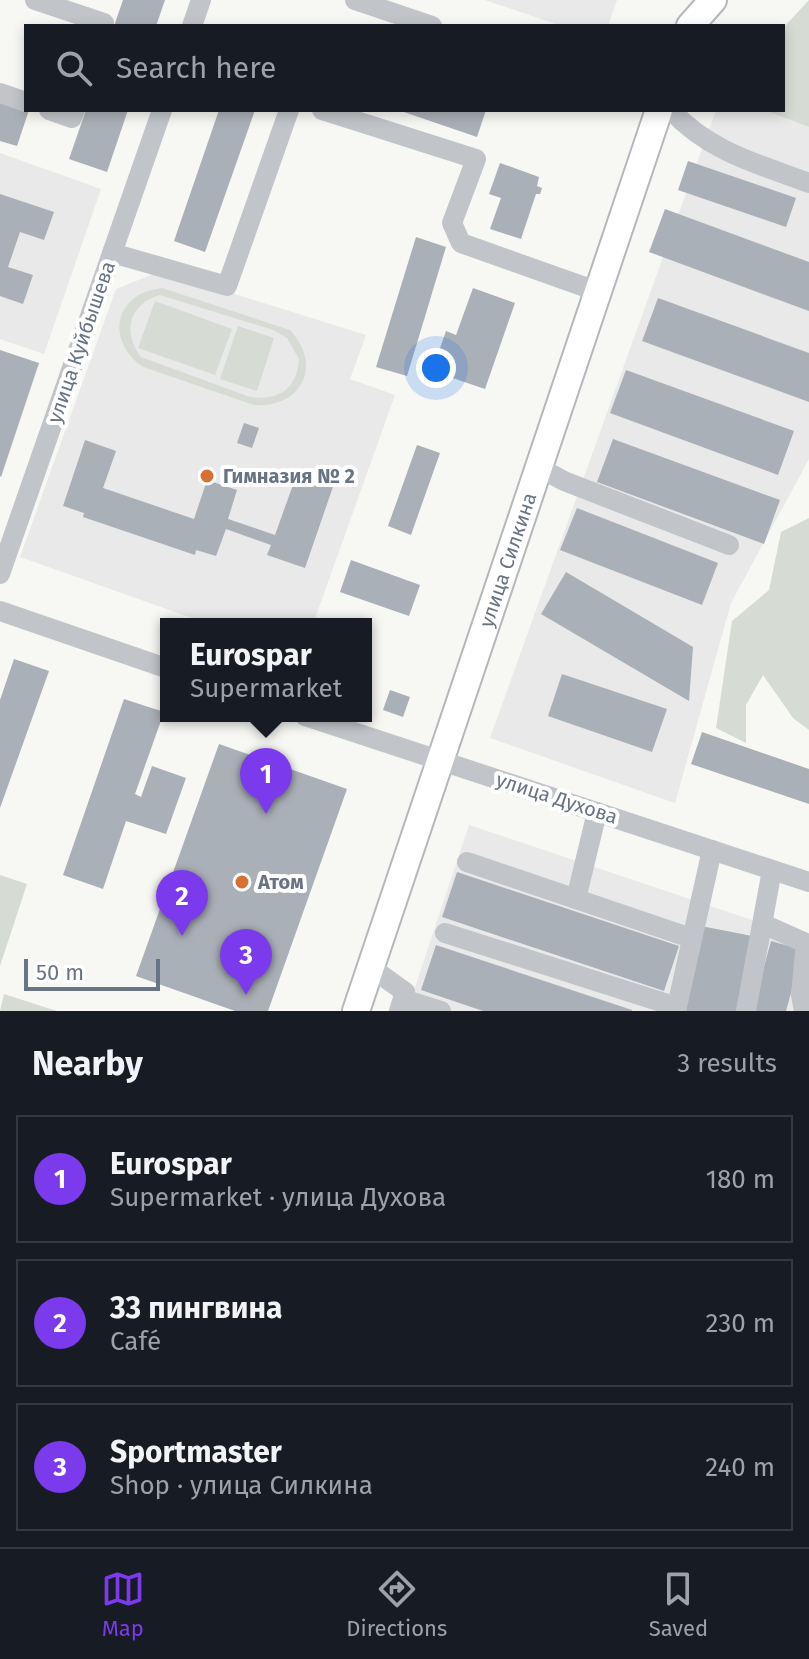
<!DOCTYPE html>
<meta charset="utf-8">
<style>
:root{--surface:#171b24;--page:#242831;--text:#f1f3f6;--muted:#9ea1a6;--line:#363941;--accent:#7c3aed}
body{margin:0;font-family:"Fira Sans",sans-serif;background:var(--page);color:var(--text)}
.scale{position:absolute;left:24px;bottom:20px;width:136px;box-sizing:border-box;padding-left:8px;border:4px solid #687483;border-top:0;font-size:22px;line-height:28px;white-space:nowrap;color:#687483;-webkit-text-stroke:6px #fff;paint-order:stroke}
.you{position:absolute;left:436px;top:368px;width:28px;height:28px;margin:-20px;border:6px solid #fff;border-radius:50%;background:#1a73e8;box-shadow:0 0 0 12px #1a73e833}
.badge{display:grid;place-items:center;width:52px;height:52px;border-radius:50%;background:var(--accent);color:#fff;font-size:26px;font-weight:700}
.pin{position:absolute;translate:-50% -66px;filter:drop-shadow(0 2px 4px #0008)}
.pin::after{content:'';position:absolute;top:42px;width:28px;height:24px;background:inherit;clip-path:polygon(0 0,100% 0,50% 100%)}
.popup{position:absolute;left:160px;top:618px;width:212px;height:104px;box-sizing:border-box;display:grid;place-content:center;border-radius:0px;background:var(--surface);filter:drop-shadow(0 2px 6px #0005);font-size:26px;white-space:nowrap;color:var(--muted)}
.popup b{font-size:30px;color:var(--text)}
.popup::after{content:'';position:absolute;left:50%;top:100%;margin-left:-16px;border:16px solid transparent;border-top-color:var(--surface)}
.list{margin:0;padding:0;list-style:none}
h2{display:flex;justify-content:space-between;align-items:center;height:104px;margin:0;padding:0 32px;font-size:34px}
h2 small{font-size:26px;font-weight:400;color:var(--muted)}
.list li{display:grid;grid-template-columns:52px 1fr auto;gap:24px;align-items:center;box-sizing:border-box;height:128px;margin:0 16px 16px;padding:0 16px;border:2px solid var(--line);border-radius:0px}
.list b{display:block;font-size:30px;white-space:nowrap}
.list p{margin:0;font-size:26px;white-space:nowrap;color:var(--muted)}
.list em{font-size:26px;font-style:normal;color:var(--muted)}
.icon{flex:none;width:44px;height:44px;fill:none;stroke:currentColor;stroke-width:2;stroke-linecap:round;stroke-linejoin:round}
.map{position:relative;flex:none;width:809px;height:1011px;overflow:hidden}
.search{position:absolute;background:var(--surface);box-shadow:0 4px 12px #0003;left:24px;right:24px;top:24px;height:88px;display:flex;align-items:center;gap:20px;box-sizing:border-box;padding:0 28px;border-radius:0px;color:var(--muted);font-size:30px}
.sheet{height:536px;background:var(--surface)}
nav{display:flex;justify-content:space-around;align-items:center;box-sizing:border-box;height:112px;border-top:2px solid var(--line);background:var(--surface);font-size:22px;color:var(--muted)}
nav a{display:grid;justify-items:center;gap:4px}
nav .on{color:var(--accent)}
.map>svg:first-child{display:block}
.built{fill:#e8e9e8}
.green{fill:#d6dcd4;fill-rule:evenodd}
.building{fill:#aab0b7}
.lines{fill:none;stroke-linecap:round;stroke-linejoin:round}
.major-casing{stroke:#b4b8bc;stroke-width:30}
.minor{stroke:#c1c4c8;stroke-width:20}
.major{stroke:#fff;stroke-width:26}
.poi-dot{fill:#d86f34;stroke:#fff;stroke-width:3}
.labels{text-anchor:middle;stroke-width:8;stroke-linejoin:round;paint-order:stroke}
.street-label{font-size:20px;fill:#687483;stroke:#fff}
.poi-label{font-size:20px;font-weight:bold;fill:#687483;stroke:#fff;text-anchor:start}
</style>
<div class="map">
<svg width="809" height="1011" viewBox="0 0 809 1011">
<rect width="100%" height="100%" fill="#f7f7f4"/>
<g class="built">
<polygon points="485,0 617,0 608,26 562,26"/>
<polygon points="716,110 764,110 809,127 809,459 731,603 675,803 490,738"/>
<polygon points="0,153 101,189 44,354 0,339"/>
<polygon points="161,271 366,335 350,379 395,395 313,624 209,624 20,557 116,289"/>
<polygon points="469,825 809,939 809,1011 407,1011"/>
</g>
<g class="green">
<polygon points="809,0 809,127 764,110 783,110 783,28"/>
<path d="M162,288L290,330C323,365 302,408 254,405L143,367C120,352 109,321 132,300C140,292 152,290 162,288ZM160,295L273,330L287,338L299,359C297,389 279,401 250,397L141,357C122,332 129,304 160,295Z"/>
<polygon points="155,301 232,329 215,375 138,348"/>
<polygon points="238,326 274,338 257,391 220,379"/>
<polygon points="809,518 809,730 793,718 763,675 746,705 746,743 716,728 732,621 769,590 781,532"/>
<polygon points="0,875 27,884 0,966"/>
<polygon points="4,994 57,1011 0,1011"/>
</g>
<g class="building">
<polygon points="123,0 165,0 156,26 114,26"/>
<polygon points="0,100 29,110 17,146 0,141"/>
<polygon points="86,110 128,110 107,172 69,159"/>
<polygon points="219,110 255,110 205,252 174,241"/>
<polygon points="398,110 486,110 477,137"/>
<polygon points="688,161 796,198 786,227 678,190"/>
<polygon points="500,163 539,177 537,186 542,188 540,194 536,194 521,239 490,229 501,198 489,194"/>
<polygon points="0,194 54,212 44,240 20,232 8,267 33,275 23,304 0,296"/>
<polygon points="665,209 809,262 809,311 649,252"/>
<polygon points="416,237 446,247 407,376 376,367"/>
<polygon points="473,288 515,303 485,389 432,371 446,331 456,335"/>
<polygon points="658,298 809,353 809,402 642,341"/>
<polygon points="0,350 39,363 1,477 0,476"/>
<polygon points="626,370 794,431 778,475 610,413"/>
<polygon points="244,423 259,428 252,448 237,443"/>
<polygon points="613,439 780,500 764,544 597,482"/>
<polygon points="85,440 116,451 103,488 194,519 207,480 237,490 228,519 275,535 299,468 335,481 305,568 267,555 271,545 226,529 216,556 196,550 195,555 83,517 84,513 63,506"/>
<polygon points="417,445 440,453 411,535 388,526"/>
<polygon points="577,508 718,563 702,605 560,550"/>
<polygon points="351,560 420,585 409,616 340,592"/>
<polygon points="566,572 693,647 689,701 541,614"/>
<polygon points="14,659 49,671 0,808 0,700"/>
<polygon points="562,674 667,709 652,752 548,716"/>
<polygon points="390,690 410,697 403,717 383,710"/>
<polygon points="124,699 164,712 135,794 141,797 152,766 186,778 166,834 126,821 103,889 63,875"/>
<polygon points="702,732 809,769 809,804 691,764"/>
<polygon points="219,744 347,789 268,1011 235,1011 136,976"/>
<polygon points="457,872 679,946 664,991 442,917"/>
<polygon points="701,926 752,936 736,1011 684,1011"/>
<polygon points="771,941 803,950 786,1011 752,1011"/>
<polygon points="436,945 632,1010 632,1011 483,1011 421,990"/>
</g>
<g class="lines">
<defs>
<g id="major">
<polyline points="690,26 713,0"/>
<path id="s1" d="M356,1011L659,110"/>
</g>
</defs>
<use href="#major" class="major-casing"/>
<g class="minor">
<polyline points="35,0 104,23 103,26"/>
<polyline points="355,0 432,26"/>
<polyline points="192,26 201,0"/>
<polyline points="0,93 26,102"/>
<polyline points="49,110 72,118 75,110"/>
<polyline points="322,110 476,159 452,223 461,243 599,292"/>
<path d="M671,110C708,151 758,164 809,183"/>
<polyline points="112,253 227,286 289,110"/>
<polyline points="538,467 564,481 729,545"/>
<polyline points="0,574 162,110"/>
<polyline points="0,611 166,668"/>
<polyline points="305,716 809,882"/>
<polyline points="467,862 691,938"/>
<polyline points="576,899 597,812"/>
<polyline points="763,924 806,943 801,995 804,1011"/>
<polyline points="445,933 677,1007"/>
<polyline points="370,967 405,992 399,1011"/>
<polyline points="403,999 441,1011"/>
<polyline points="676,1011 712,850"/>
<polyline points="746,1011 772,870"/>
</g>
<use href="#major" class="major"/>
</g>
<g class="poi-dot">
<circle cx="207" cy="476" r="8"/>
<circle cx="242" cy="882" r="8"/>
</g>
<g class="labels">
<g class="street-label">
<text transform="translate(81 342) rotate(-71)" y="7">улица Куйбышева</text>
<text dy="7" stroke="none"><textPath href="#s1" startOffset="476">улица Силкина</textPath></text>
<text transform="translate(557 798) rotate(18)" y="7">улица Духова</text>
</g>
<g class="poi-label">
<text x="223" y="483">Гимназия № 2</text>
<text x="258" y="889">Атом</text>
</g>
</g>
</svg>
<div class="scale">50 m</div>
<div class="you"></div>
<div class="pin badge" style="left:266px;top:814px">1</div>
<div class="popup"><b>Eurospar</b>Supermarket</div>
<div class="pin badge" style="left:182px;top:936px">2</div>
<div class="pin badge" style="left:246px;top:995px">3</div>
<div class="search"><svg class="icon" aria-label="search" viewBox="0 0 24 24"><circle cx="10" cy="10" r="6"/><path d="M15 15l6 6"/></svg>Search here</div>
</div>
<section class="sheet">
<h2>Nearby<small>3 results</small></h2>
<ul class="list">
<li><span class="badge">1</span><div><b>Eurospar</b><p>Supermarket · улица Духова</p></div><em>180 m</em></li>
<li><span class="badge">2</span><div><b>33 пингвина</b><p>Café</p></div><em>230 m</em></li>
<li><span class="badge">3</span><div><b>Sportmaster</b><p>Shop · улица Силкина</p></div><em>240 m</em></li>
</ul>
</section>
<nav>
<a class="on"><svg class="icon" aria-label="map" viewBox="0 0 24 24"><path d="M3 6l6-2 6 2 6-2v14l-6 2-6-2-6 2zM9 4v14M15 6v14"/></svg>Map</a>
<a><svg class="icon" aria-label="directions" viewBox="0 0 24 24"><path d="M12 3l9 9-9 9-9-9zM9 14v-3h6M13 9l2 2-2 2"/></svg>Directions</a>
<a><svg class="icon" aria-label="saved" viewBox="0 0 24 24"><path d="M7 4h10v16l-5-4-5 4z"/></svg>Saved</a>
</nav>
